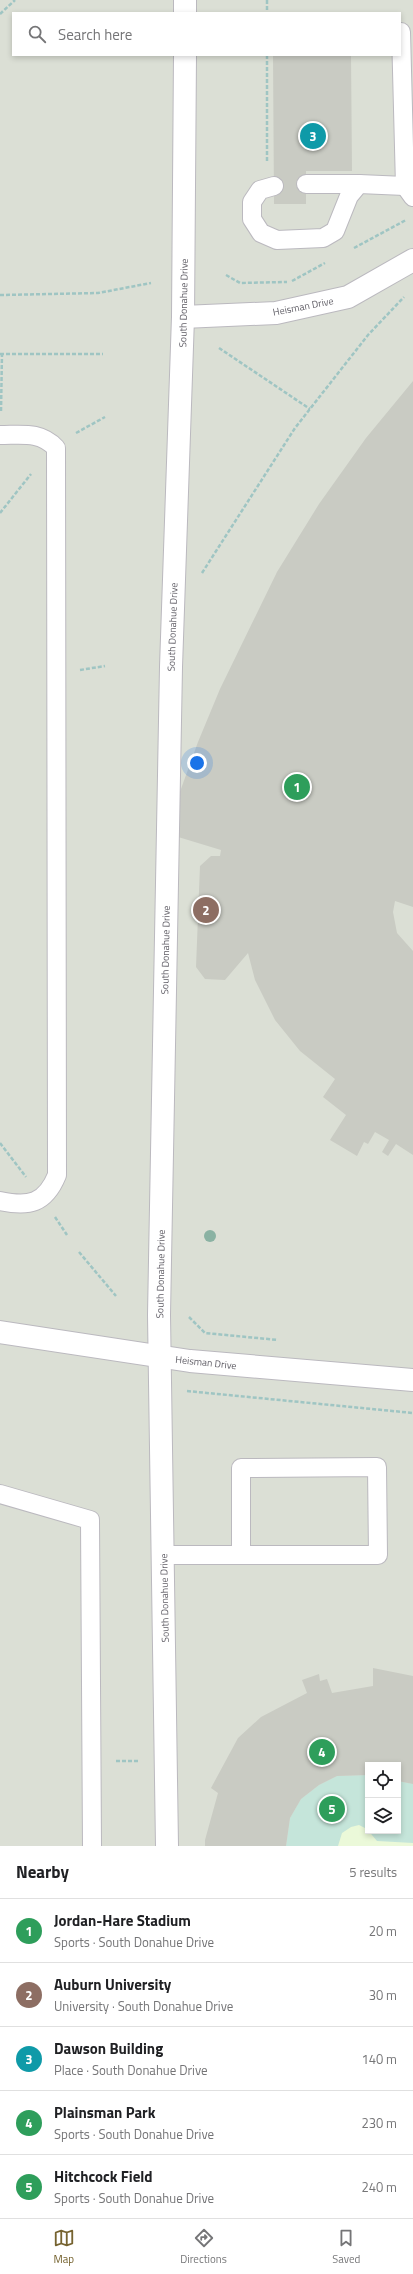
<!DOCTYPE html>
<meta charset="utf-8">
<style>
:root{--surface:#fff;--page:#f6f6f6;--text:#202124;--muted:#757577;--line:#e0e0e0;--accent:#766330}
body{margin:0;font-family:"Titillium Web",sans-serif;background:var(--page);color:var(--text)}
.controls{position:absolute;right:12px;bottom:12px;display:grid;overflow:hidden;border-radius:0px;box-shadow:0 2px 6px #0003}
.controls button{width:36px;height:36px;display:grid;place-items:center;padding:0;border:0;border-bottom:1px solid var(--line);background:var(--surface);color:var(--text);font:20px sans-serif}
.you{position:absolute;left:197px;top:763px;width:14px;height:14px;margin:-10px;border:3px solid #fff;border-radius:50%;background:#1a73e8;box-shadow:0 0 0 6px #1a73e833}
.badge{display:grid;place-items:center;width:26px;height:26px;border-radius:50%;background:var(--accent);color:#fff;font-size:13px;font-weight:700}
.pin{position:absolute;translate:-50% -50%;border:2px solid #fff;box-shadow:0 1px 4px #0006}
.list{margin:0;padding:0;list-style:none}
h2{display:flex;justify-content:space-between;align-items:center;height:52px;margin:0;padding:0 16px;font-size:17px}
h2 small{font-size:13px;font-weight:400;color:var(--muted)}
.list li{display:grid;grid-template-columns:26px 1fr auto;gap:12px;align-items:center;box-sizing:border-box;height:64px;padding:0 16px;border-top:1px solid var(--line)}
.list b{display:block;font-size:15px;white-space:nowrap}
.list p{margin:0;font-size:13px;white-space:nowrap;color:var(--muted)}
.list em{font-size:13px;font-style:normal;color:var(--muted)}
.icon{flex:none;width:22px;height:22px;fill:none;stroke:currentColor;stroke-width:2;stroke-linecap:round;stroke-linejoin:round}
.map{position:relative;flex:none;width:413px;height:1846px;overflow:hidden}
.search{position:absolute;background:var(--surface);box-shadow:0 2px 6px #0003;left:12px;right:12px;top:12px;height:44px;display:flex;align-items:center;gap:10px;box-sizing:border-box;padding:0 14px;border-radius:0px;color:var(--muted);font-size:15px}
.sheet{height:372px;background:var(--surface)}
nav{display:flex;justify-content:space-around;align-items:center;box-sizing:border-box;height:56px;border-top:1px solid var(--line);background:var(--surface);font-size:11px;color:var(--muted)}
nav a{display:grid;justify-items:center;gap:2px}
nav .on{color:var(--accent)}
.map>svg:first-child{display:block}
.education{fill:#dbdfd5;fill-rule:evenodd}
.green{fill:#c5e5da}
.sand{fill:#ebf9d9}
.building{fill:#c9cbc3}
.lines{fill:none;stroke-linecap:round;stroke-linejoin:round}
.service-casing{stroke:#bbb9bf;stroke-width:20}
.minor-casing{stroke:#bbb9bf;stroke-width:24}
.tertiary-casing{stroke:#bbb9bf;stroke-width:24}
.path{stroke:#9fc5c3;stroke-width:2.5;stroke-dasharray:4 2;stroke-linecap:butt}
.service{stroke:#fff;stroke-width:18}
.minor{stroke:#fff;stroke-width:22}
.tertiary{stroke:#fff;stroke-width:22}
.tree{fill:#8ab2a3}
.labels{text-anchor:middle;stroke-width:3;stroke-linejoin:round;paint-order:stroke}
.street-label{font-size:10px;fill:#605e66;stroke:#fff}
</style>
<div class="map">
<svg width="413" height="1846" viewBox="0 0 413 1846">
<rect width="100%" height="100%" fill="#ecefe7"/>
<path class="education" d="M0,0H413V1846H0ZM13,13H400V55H13ZM368,1765H398V1831H368Z"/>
<polygon class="green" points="368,1775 368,1831 398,1831 398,1781 413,1784 413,1846 286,1846 290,1818 301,1799 319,1785 337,1776"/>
<polygon class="sand" points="359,1825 367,1829 377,1841 413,1843 413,1846 338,1846 342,1833 351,1827"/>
<g class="building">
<polygon points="273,55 351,55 352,171 306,171 306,204 274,204"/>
<polygon points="413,381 413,907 395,901 393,912 397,933 413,951 413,1155 396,1144 388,1156 382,1152 389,1140 375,1132 368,1144 364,1142 357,1156 330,1140 346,1115 323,1097 335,1079 300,1051 275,1020 255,980 248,953 225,980 205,979 196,967 200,866 211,856 220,856 221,850 165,833 198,742 220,689 277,572 319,504 366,438"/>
<polygon points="373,1668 413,1676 413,1784 398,1781 398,1765 368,1765 368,1775 337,1776 319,1785 301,1799 290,1818 286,1846 205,1846 205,1840 218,1793 211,1788 238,1738 261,1717 307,1693 302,1680 319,1674 320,1681 327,1679 332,1693 373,1686"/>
</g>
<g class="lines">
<defs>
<g id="service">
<polyline points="401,32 405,186 413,197"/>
<polyline points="306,184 359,184"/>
<polyline points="274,186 260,190 252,202 252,219 261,233 277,240 323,238 335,231 349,196 359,184 405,186"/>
<path d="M0,435C22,435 40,431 56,448L57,1175C45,1204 29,1207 0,1201"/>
<polyline points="0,1494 90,1520 92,1846"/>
<path d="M163,1555C234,1555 306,1555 378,1555L377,1467L241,1468V1555"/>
</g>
<g id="minor">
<polyline points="183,317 276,313 348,297 413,260"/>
<polyline points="0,1332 190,1361 413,1380"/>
</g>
<g id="tertiary">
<polyline points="185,13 185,0"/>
<polyline points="167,1846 159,1315 171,667 183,317 185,55"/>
</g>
</defs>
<use href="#service" class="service-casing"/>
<use href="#minor" class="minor-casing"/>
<use href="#tertiary" class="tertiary-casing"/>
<g class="path">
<polyline points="267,0 267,13"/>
<polyline points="0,14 15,0"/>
<polyline points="267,55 267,162"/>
<polyline points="354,248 406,220"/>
<polyline points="226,275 240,283 287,282"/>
<polyline points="292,281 325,263"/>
<polyline points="0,295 98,293 151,283"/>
<polyline points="219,348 310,409"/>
<polyline points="0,354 103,354"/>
<polyline points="1,411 2,353"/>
<polyline points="76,433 105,417"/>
<polyline points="0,513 31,474"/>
<polyline points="202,573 295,428 368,335 404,297"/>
<polyline points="80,670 105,666"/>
<polyline points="0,1143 26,1177"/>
<polyline points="55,1217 67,1235"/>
<polyline points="79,1252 116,1296"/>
<polyline points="189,1317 205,1333 278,1340"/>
<polyline points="187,1391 413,1413"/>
<polyline points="116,1761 139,1761"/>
</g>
<use href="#service" class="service"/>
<use href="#minor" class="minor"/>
<use href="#tertiary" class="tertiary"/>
</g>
<circle class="tree" cx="210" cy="1236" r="6"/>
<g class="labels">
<g class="street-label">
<text transform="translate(183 303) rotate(-89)" y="4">South Donahue Drive</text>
<text transform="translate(303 306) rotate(-11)" y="4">Heisman Drive</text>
<text transform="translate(172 627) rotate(-88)" y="4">South Donahue Drive</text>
<text transform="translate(165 950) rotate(-89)" y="4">South Donahue Drive</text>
<text transform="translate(160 1274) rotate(-89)" y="4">South Donahue Drive</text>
<text transform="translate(206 1362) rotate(6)" y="4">Heisman Drive</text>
<text transform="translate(164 1598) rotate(-91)" y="4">South Donahue Drive</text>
</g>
</g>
</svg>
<div class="controls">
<button><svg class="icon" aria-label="locate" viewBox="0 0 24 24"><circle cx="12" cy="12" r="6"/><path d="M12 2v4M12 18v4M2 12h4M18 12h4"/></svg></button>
<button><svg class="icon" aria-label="layers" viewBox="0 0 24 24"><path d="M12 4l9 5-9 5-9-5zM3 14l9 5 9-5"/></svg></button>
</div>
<div class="you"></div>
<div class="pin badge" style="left:297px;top:787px;background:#2e9e5b">1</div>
<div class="pin badge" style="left:206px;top:910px;background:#8d6e63">2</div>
<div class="pin badge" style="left:313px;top:136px;background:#0f9aa8">3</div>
<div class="pin badge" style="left:322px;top:1752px;background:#2e9e5b">4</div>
<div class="pin badge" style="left:332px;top:1809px;background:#2e9e5b">5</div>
<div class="search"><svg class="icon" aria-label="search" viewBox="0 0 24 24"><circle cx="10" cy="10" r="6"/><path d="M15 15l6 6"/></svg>Search here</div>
</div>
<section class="sheet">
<h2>Nearby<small>5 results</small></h2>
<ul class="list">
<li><span class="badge" style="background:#2e9e5b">1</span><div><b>Jordan-Hare Stadium</b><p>Sports · South Donahue Drive</p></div><em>20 m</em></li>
<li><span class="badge" style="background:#8d6e63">2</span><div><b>Auburn University</b><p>University · South Donahue Drive</p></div><em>30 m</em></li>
<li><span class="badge" style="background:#0f9aa8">3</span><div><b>Dawson Building</b><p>Place · South Donahue Drive</p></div><em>140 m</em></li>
<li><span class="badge" style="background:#2e9e5b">4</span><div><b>Plainsman Park</b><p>Sports · South Donahue Drive</p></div><em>230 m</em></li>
<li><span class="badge" style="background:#2e9e5b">5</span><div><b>Hitchcock Field</b><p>Sports · South Donahue Drive</p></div><em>240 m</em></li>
</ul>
</section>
<nav>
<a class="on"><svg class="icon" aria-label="map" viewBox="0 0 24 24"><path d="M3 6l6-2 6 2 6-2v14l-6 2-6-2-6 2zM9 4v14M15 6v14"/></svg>Map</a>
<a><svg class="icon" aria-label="directions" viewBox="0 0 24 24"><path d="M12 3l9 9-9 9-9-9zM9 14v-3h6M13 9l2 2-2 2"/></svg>Directions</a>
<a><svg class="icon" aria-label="saved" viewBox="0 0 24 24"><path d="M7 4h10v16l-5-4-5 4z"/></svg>Saved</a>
</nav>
